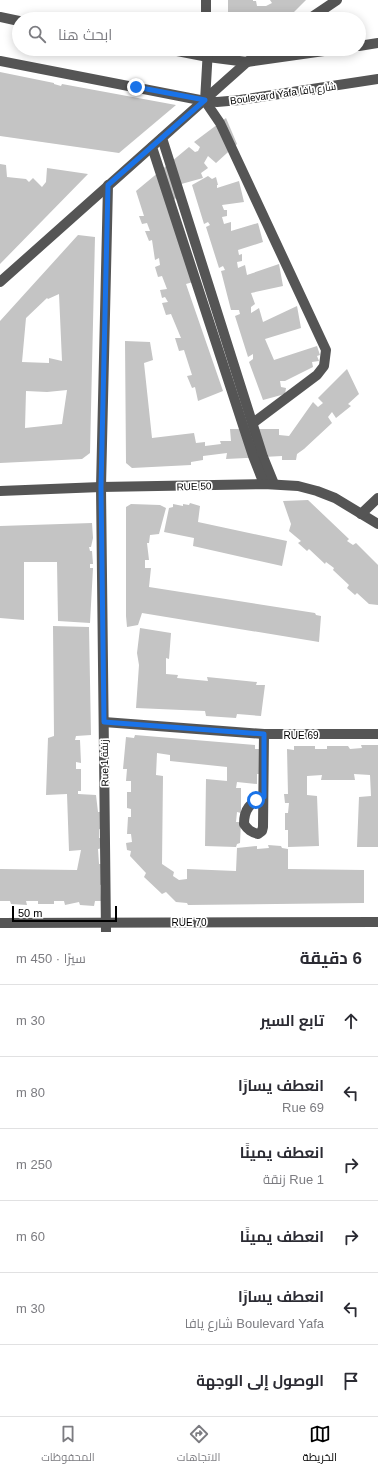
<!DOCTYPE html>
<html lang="ar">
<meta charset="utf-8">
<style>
:root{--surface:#fff;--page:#f2f2f3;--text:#2b2b33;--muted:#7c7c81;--line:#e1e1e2;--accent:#000}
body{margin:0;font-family:Helvetica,Cairo,sans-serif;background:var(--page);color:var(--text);direction:rtl}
.scale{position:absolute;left:12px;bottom:10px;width:105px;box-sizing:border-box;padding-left:4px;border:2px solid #000;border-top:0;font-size:11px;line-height:14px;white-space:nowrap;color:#000;-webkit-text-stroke:3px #fff;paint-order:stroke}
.stop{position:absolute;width:12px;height:12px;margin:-9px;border:3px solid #1a73e8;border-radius:50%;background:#fff}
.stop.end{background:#1a73e8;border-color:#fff;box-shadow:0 1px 4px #0008}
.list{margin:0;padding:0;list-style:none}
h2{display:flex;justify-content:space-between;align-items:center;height:52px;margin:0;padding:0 16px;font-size:17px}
h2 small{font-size:13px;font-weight:400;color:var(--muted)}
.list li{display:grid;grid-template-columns:26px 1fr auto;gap:12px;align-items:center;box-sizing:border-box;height:72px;padding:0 16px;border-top:1px solid var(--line)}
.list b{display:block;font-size:15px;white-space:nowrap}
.list p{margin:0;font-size:13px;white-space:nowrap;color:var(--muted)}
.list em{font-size:13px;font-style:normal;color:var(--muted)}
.icon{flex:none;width:22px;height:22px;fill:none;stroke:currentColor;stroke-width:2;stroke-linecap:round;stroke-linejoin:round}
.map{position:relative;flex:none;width:378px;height:932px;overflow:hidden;direction:ltr}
.search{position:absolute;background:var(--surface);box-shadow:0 2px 10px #0003;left:12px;right:12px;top:12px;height:44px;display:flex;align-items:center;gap:10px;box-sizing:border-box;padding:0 14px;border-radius:22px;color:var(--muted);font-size:15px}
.sheet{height:484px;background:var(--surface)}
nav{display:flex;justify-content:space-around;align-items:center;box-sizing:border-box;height:56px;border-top:1px solid var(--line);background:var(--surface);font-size:11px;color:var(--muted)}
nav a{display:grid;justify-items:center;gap:2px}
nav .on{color:var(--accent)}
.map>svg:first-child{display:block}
.building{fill:#c4c4c4;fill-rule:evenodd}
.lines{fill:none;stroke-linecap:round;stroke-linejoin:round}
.minor{stroke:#555;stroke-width:10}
.route{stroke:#1a73e8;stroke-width:5}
.labels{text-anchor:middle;stroke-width:3.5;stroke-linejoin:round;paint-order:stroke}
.street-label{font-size:10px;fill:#000;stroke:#fff}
</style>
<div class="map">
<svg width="378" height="932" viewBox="0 0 378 932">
<rect width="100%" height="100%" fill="#fff"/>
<g class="building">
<polygon points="228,0 253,0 253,1 256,1 257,6 266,6 272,3 270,0 306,0 287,19 228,19"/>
<polygon points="228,49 257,49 254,52 228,51"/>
<polygon points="0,72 54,83 54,84 61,86 62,84 176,105 119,153 0,136"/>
<polygon points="226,118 237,144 216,163 208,156 204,163 208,168 201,173 203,178 174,186 177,197 167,207 193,282 186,284 223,391 198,401 195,387 192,388 187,376 192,375 184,350 179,351 175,338 181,338 171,314 166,315 162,303 168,302 165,297 162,298 160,290 167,289 162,276 158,277 155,267 160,265 159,258 155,260 152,240 149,241 145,231 150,231 147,223 142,224 139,216 144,216 136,191 189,147 195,152 198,151 200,147 194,142"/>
<polygon points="0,164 6,165 7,177 26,179 29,182 33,178 42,187 46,182 47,168 88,174 0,264"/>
<polygon points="208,176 212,179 216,177 218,185 217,185 217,188 239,181 244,202 222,205 224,210 227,210 227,216 222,217 224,224 231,222 231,231 258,223 263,242 238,250 239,255 242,254 242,261 237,262 238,268 245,265 247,275 279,264 283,286 251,293 255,304 251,307 251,313 259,308 263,322 297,306 301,328 265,339 274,360 317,346 320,355 317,356 319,361 312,362 313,367 285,381 280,381 281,387 286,388 285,394 263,400 249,362 253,359 253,354 248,357 235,316 240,314 239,310 231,310 221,271 225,270 223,266 219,268 206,227 210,225 208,222 204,224 192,185"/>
<path d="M78,235L95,237L90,453L82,459L0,463V321ZM59,294L62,361L49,358V363L22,362L26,318L47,298L48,299ZM67,390L62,424L25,428L26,391L47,392Z"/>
<polygon points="125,341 150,342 153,360 144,363 152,438 194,433 196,443 205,442 205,446 221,444 220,441 231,441 230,429 279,429 279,435 289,436 313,402 318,407 323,403 318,398 347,369 359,394 348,404 351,406 336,418 332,412 328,417 332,423 304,449 297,454 296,460 282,460 282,456 226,459 227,453 203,456 203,460 191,462 191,465 132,468 126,463"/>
<polygon points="308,500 349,539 347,541 353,545 356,543 378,565 378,605 369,604 357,593 355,595 347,588 349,585 333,570 334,568 326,562 325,564 309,549 307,551 298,543 301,541 289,531 291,524 283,501"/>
<polygon points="190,503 200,506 198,522 287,541 282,566 193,546 194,538 164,532 169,508 173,507 173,504 183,506 183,504 189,505"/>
<polygon points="131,504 160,505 166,508 159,534 150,535 149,543 147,543 149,560 145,560 145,568 151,568 149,587 315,613 316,615 321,616 319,642 142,613 138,625 127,627 126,616 126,507"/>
<polygon points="92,523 93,538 91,547 89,547 90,551 92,551 93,564 90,564 90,568 93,568 90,623 58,621 57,562 24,562 24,620 0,618 0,526"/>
<polygon points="53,626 89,627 91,735 76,736 75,740 80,740 81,763 76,762 76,769 81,769 81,791 78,791 78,794 96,795 98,812 103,812 103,830 99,829 99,838 103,838 103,848 98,849 99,864 102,864 103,884 100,885 101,901 95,901 94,906 80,905 79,902 65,905 64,901 54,901 54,904 38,904 38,901 26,901 27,905 11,904 10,901 0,901 0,869 77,870 81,850 69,851 67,794 46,795 48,738 54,736"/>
<polygon points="140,628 171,633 169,659 166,658 166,674 178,675 177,678 208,681 207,677 257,682 256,685 265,685 261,716 237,714 236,718 206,716 205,711 136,708 139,665 137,653"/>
<polygon points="135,735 255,745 255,749 261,749 260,774 257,774 257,784 237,782 236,788 241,788 241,813 237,812 236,822 241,822 240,843 237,844 236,847 205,846 206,779 227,781 227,767 170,761 170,755 157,753 156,775 163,776 162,864 174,872 173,876 179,880 187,879 187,869 236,871 237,848 257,846 257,849 269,848 268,845 281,846 282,848 288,849 288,869 364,870 364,903 188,905 187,903 176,902 166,892 162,894 144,877 146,873 130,856 131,851 127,850 126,843 132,842 131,834 127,834 128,817 131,817 131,809 127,808 127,792 131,792 131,781 126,781 127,769 123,769 126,737 134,738"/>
<polygon points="361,745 378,745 378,847 357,847 359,797 371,796 370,775 354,774 355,780 321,780 322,775 307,776 307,795 317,796 319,846 288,847 288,830 285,830 285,813 288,813 289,803 285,803 284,794 288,794 287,749 294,750 294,746 315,746 315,749 327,749 327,746 348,746 350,749 362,748"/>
</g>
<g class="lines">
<g class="minor">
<polyline points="206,0 206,19"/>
<polyline points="0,17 19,21"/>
<polyline points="309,19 337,0"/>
<polyline points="359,46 378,43"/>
<polyline points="167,49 208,57 247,62 338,49"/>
<polyline points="208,49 205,101 220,123 326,350 324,366 317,375 253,423"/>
<polyline points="0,61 205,101 217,102 240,100 378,79"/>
<polyline points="162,138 263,457 274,484"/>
<polyline points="152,147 253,456 264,484"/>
<polyline points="0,282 247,62 266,49"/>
<polyline points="0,491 101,487 264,484 298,486 317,491 335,498 378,524"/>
<polyline points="361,514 378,498"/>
<polyline points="104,722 264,734 378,734"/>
<path d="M263,797C250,803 244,809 244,824C248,830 251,832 258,834L262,831L263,827L264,734"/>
<polyline points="0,923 378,922"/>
<polyline points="106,932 101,487 108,185"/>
</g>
</g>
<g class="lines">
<polyline class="route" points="136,87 205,100 108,185 101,487 104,722 264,734 264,797 256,800"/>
</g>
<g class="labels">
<g class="street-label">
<text transform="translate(283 93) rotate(-8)" y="4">Boulevard Yafa شارع يافا</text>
<text transform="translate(194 486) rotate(-2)" y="4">RUE 50</text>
<text x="301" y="739">RUE 69</text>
<text transform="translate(104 763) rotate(-91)" y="4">Rue 1 زنقة</text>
<text x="189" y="926">RUE 70</text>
</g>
</g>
</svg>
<div class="scale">50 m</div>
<div class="stop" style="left:256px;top:800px"></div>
<div class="stop end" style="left:136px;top:87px"></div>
<div class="search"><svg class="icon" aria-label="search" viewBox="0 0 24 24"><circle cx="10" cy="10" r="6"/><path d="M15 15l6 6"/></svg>ابحث هنا</div>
</div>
<section class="sheet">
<h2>6 دقيقة<small>سيرًا · 450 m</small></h2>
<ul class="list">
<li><svg class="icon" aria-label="ahead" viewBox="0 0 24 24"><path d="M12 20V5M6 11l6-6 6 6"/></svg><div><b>تابع السير</b></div><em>30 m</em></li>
<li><svg class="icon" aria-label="left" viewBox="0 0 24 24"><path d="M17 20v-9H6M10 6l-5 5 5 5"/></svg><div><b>انعطف يسارًا</b><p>Rue 69</p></div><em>80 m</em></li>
<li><svg class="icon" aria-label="right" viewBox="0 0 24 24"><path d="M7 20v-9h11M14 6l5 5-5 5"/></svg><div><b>انعطف يمينًا</b><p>Rue 1 زنقة</p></div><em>250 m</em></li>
<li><svg class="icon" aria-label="right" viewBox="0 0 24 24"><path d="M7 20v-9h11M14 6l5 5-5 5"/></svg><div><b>انعطف يمينًا</b></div><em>60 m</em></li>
<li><svg class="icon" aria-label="left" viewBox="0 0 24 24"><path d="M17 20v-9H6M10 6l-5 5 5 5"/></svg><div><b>انعطف يسارًا</b><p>Boulevard Yafa شارع يافا</p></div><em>30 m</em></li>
<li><svg class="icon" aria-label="arrive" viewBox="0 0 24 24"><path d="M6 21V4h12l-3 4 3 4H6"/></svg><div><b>الوصول إلى الوجهة</b></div></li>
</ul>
</section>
<nav>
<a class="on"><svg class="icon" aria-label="map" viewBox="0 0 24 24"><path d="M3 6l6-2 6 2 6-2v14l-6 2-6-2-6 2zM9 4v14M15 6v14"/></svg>الخريطة</a>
<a><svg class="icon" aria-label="directions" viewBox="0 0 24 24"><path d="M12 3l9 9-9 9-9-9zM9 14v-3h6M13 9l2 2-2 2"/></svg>الاتجاهات</a>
<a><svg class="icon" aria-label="saved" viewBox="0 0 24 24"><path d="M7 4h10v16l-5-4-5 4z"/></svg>المحفوظات</a>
</nav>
